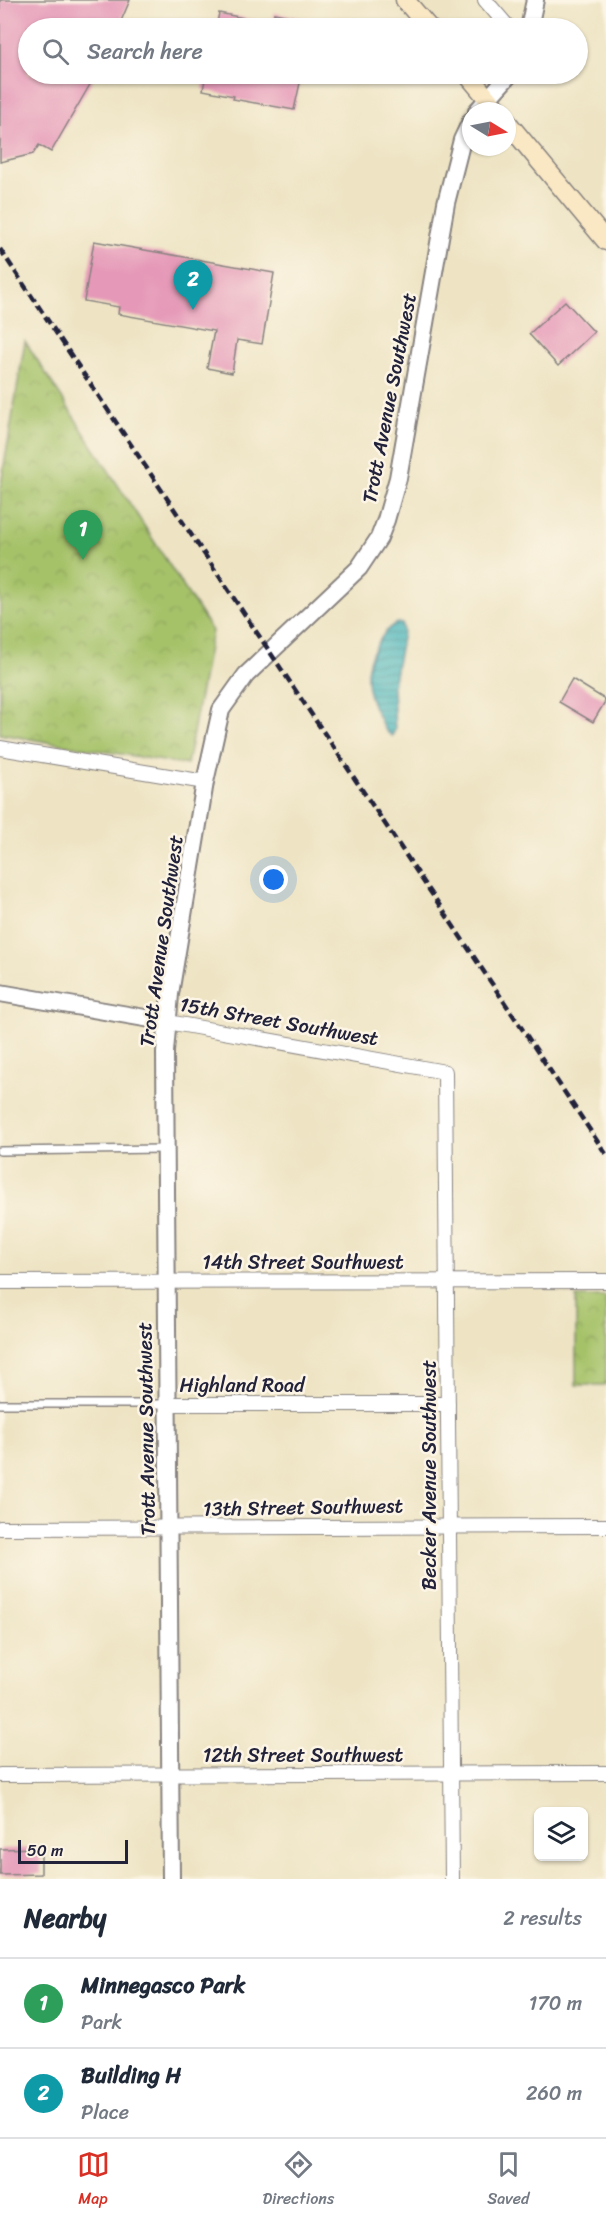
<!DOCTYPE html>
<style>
:root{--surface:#fff;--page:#f6f6f7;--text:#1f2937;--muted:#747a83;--line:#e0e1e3;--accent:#d93025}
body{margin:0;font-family:Sriracha,sans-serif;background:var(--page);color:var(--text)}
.controls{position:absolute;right:18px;bottom:18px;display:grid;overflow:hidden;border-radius:9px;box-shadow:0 2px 4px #0004}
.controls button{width:54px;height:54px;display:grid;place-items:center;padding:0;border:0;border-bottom:2px solid var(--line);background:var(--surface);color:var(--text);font:30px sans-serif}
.compass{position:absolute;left:462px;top:102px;width:54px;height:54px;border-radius:50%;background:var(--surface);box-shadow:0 2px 4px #0004;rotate:100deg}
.scale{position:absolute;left:18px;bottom:15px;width:110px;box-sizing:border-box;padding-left:6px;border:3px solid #22223b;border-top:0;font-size:16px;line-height:21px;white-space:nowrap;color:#22223b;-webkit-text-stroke:4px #fcf5e5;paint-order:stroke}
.you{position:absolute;left:274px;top:880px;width:21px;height:21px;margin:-15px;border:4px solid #fff;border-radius:50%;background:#1a73e8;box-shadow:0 0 0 9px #1a73e833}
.badge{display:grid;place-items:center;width:39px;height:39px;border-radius:50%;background:var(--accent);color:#fff;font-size:20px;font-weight:700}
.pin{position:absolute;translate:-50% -50px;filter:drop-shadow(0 2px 3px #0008)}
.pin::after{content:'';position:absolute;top:32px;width:21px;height:18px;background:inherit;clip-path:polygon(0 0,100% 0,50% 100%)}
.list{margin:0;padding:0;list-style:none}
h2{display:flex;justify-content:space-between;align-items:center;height:78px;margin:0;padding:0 24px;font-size:26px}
h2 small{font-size:20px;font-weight:400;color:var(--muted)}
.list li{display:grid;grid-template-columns:39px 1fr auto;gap:18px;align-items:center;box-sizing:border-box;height:90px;padding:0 24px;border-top:2px solid var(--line)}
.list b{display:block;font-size:22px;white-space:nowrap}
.list p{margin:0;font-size:20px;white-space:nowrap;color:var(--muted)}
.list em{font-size:20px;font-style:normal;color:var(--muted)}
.icon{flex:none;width:33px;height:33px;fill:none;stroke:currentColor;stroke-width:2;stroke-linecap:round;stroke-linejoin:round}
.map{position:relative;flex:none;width:606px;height:1879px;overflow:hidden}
.search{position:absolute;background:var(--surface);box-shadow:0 2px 4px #0004;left:18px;right:18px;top:18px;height:66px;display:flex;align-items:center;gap:15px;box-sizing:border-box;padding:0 21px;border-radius:33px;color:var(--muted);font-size:22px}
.sheet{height:258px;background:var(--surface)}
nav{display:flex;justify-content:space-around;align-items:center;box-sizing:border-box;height:84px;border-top:2px solid var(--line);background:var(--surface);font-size:16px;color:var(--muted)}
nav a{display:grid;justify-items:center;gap:3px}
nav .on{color:var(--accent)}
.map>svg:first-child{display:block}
.park{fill:url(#park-crowns);stroke:#647252;stroke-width:1.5}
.water{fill:url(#water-rules);stroke:#326a7a;stroke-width:1.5}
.building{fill:#e598b7}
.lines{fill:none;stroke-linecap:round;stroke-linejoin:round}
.service-casing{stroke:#888380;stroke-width:10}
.minor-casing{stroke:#888380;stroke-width:16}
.tertiary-casing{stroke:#888380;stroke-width:20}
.secondary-casing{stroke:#888380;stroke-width:21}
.service{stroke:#fff;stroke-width:7}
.minor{stroke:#fff;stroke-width:14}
.tertiary{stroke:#fff;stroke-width:16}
.secondary{stroke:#fae7c3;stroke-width:18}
.rail{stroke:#22223b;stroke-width:4.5;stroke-dasharray:9 4.5;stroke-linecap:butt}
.labels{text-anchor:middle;stroke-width:5;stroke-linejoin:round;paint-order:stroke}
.street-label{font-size:20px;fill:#22223b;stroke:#fcf5e5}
</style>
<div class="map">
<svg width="606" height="1879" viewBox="0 0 606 1879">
<defs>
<pattern id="park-crowns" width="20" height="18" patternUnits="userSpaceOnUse" patternTransform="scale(1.5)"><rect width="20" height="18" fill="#a6c269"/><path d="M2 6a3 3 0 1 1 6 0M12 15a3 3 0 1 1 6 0" fill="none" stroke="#8fa65c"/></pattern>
<pattern id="water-rules" width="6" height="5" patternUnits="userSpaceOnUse" patternTransform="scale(1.5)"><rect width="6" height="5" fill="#42b3b9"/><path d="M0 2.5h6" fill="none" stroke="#379198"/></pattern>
</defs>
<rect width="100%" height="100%" fill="#fcf5e5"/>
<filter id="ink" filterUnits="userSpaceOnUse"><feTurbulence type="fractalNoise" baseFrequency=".0167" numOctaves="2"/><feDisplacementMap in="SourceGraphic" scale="12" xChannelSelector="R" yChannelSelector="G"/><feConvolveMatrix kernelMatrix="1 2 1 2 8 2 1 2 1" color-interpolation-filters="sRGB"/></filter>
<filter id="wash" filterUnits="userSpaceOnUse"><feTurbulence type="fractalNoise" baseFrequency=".008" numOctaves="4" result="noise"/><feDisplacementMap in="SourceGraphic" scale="24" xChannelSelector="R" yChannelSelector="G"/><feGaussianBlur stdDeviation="1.35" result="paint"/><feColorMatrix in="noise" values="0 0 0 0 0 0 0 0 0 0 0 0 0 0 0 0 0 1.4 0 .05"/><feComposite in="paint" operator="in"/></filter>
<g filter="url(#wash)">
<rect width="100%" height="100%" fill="#eee4c4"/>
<g class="park">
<polygon points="25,341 212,631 187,765 0,734 0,490"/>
<rect x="576" y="1297" width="30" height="88"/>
</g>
<path class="water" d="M397,623L402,624L403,633L393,686L395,730L392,736C385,732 382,725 379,718C365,691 361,669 378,643C383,635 388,627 397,623Z"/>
<g id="blocks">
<g class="building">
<polygon points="0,0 130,0 118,28 28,28 28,74 96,74 51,152 39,145 33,154 0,162"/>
<polygon points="219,13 268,23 267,28 216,28"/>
<polygon points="274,13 300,18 298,28 271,28"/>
<polygon points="206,74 302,74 294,110 233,99 234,96 203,90"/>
<polygon points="94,241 274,273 262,344 237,340 232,373 207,368 214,331 118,314 119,307 84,301"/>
<polygon points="565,301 594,332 558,366 529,334"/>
<polygon points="572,679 606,700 593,722 559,702"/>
<polygon points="41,1848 41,1874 0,1875 0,1849"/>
</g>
</g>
</g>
<g filter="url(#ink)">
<use href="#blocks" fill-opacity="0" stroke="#888380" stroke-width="1.5"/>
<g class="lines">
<defs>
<g id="service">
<polyline points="0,1151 165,1149"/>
<polyline points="0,1404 167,1404"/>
</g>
<g id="minor">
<polyline points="485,0 509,28"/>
<polyline points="0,748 205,782"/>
<polyline points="168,1022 445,1072 452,1879"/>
<polyline points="0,1282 606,1281"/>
<polyline points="167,1404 448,1404"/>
<polyline points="0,1528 606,1526"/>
<polyline points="0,1775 606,1773"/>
</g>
<g id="tertiary">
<polyline points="529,28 535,0"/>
<polyline points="477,111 510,74"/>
<polyline points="0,993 168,1022"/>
<polyline points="171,1879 165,1052 170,994 205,782 221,710 246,675 359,568 379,538 386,520 398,478 446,203 462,140 471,121"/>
</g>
<g id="secondary">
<polyline points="405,0 429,28"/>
<polyline points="467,74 498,111"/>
<polyline points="507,122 606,241"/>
</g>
</defs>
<use href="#service" class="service-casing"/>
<use href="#minor" class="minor-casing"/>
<use href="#tertiary" class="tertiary-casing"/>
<use href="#secondary" class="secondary-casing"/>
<use href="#service" class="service"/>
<use href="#minor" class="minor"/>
<use href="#tertiary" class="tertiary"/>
<use href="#secondary" class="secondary"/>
<polyline class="rail" points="0,249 606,1154"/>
</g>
</g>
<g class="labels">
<g class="street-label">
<text transform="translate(389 398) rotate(-79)" y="7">Trott Avenue Southwest</text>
<text transform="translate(161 941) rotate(-82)" y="7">Trott Avenue Southwest</text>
<text transform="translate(279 1021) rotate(10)" y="7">15th Street Southwest</text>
<text x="303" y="1269">14th Street Southwest</text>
<text x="242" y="1392">Highland Road</text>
<text transform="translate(146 1429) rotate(-91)" y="7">Trott Avenue Southwest</text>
<text transform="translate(429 1475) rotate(-90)" y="7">Becker Avenue Southwest</text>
<text transform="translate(303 1507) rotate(-1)" y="7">13th Street Southwest</text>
<text x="303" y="1762">12th Street Southwest</text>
</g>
</g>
</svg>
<div class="controls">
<button><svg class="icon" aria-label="layers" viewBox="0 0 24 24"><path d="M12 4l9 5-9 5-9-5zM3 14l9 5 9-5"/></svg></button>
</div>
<svg class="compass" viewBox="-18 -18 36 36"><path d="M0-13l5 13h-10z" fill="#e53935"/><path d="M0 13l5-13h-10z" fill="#747a83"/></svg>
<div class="scale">50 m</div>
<div class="you"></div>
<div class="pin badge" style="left:83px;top:560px;background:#2e9e5b">1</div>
<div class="pin badge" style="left:193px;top:310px;background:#0f9aa8">2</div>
<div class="search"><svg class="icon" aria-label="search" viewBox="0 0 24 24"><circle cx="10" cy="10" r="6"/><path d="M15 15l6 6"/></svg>Search here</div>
</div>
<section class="sheet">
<h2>Nearby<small>2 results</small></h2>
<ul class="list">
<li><span class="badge" style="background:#2e9e5b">1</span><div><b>Minnegasco Park</b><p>Park</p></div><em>170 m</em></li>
<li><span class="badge" style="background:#0f9aa8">2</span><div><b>Building H</b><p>Place</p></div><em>260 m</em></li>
</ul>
</section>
<nav>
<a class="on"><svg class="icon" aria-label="map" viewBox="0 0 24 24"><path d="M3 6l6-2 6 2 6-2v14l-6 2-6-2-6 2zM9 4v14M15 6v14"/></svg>Map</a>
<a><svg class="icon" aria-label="directions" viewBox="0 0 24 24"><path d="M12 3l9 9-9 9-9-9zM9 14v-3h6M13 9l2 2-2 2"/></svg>Directions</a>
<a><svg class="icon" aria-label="saved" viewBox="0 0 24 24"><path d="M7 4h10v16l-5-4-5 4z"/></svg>Saved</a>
</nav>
